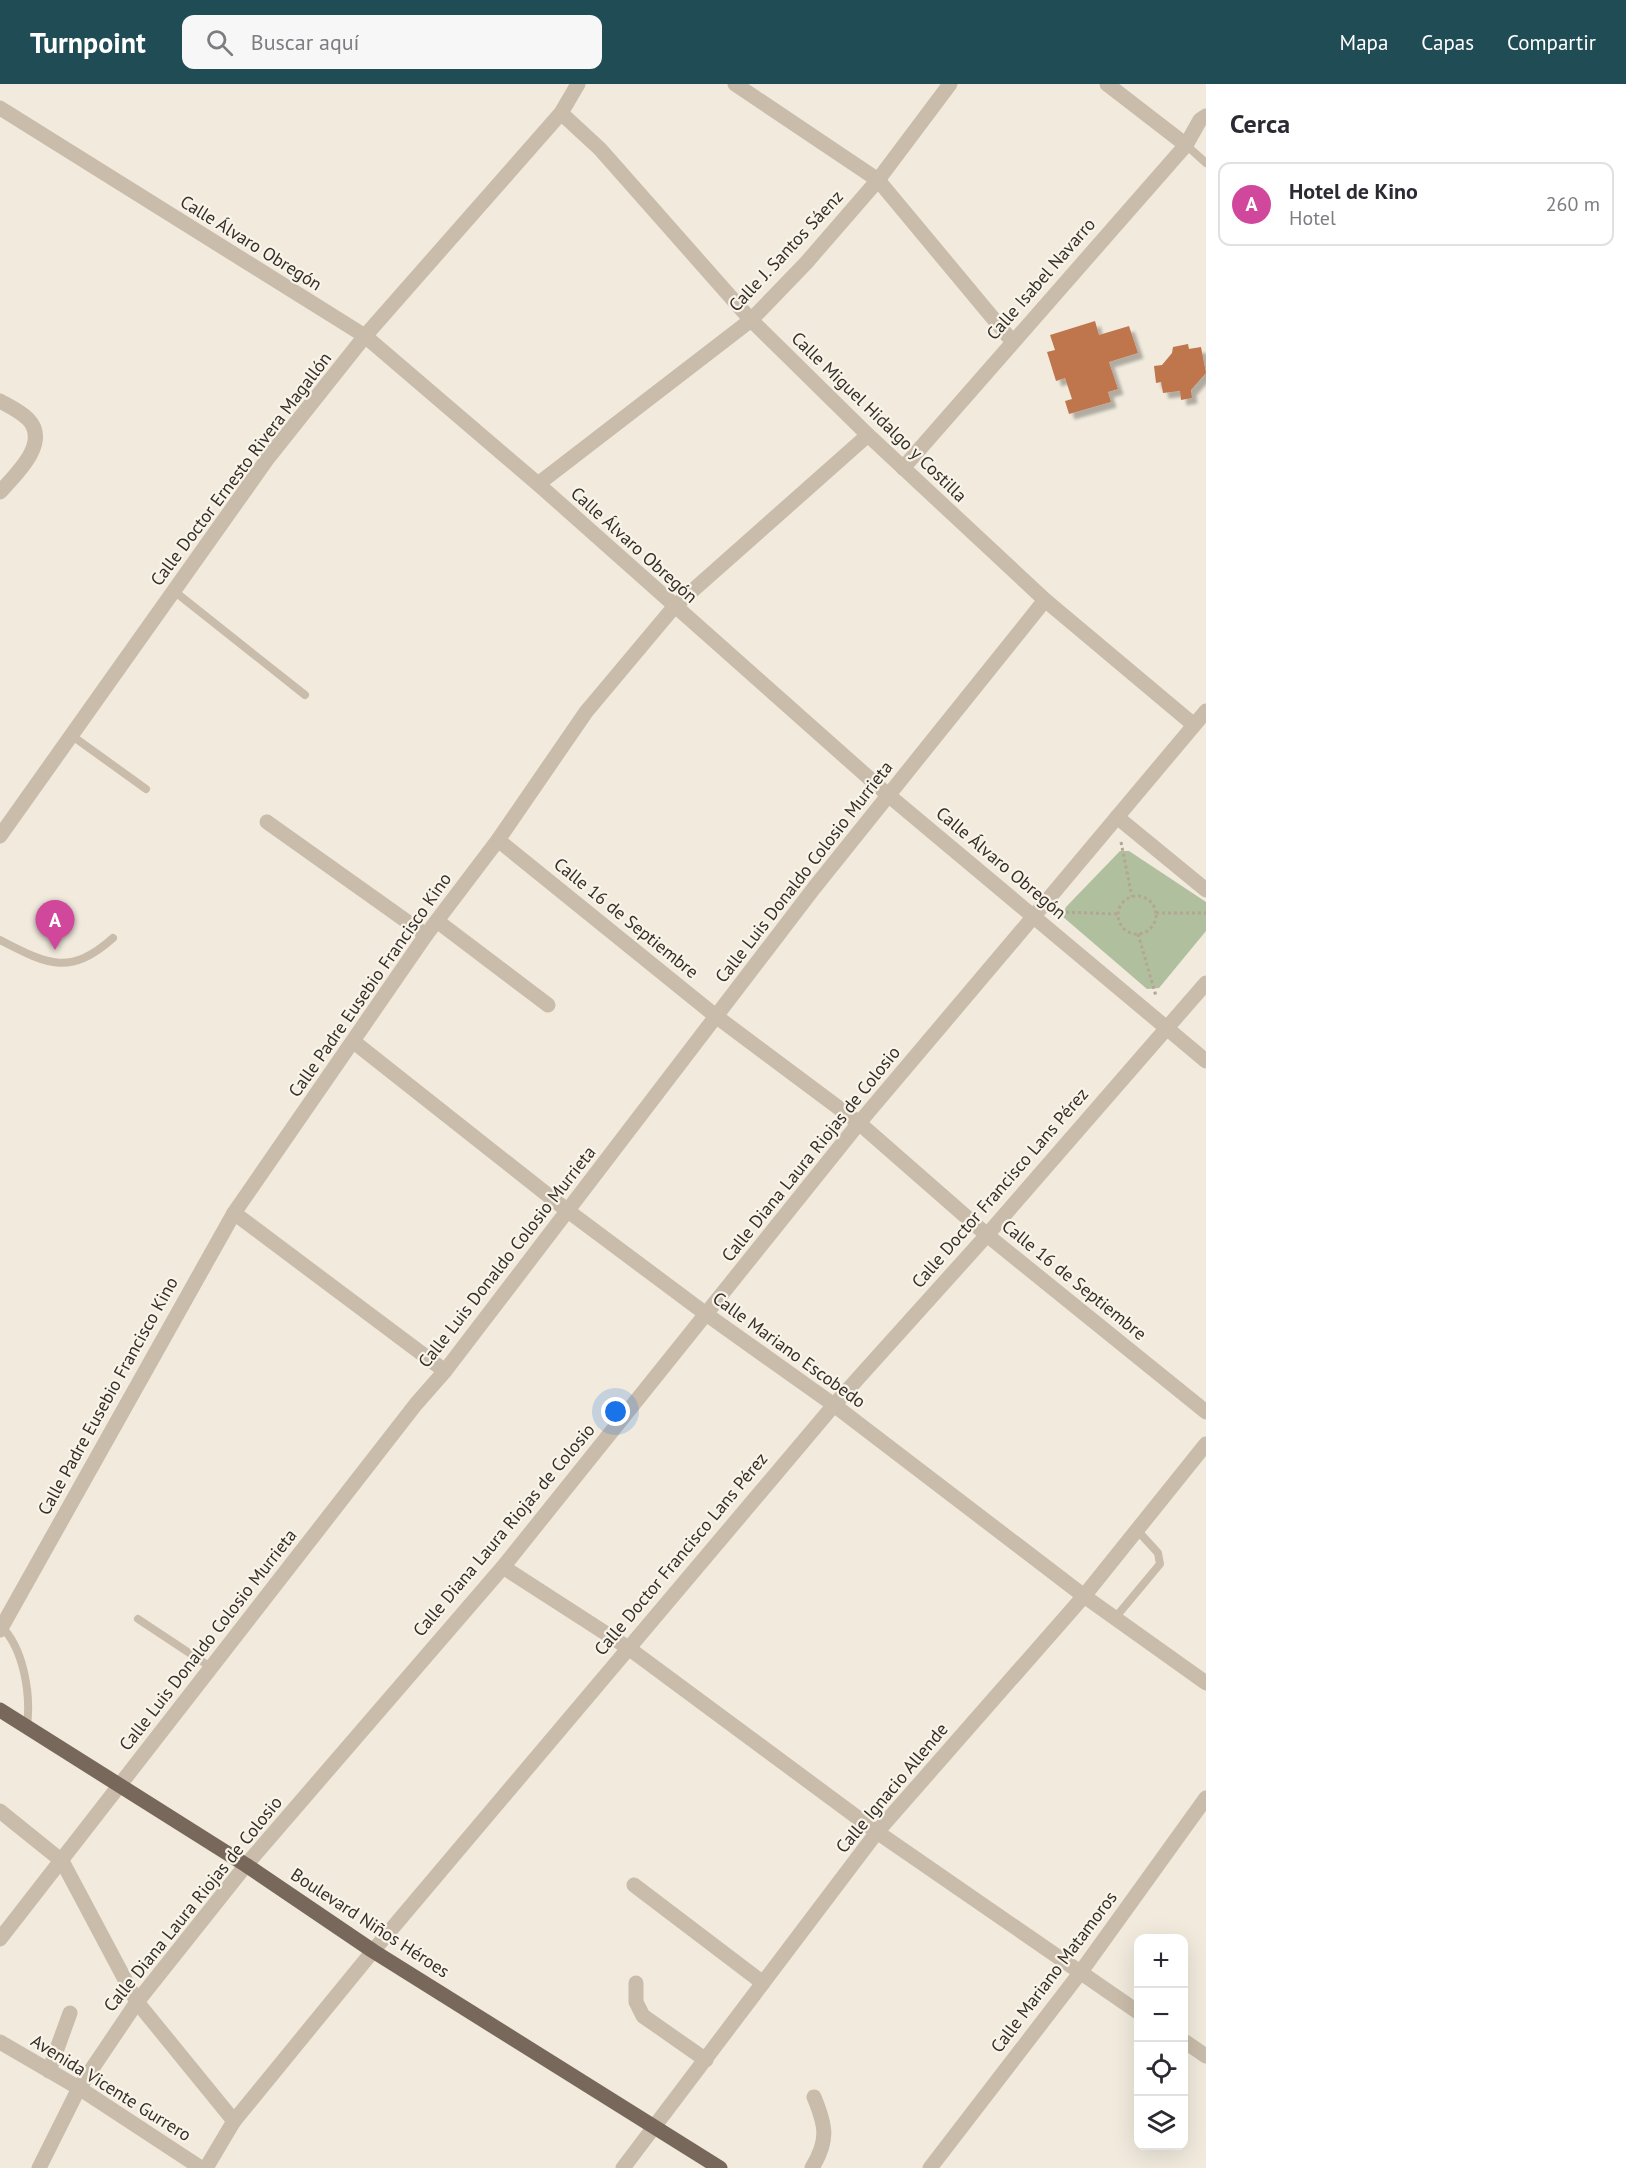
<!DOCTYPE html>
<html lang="es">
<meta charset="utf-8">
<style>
:root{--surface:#fff;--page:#f7f7f7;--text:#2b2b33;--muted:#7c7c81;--line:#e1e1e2;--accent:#204c56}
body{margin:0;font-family:"PT Sans",sans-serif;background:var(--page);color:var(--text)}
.controls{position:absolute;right:18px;bottom:18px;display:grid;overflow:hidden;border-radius:12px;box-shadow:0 6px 24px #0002}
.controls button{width:54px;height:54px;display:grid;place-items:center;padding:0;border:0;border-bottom:2px solid var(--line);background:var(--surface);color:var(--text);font:30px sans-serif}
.you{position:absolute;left:616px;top:1328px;width:21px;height:21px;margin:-15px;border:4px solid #fff;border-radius:50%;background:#1a73e8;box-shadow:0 0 0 9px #1a73e833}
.badge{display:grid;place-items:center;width:39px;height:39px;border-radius:50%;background:var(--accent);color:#fff;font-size:20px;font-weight:700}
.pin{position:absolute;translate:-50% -50px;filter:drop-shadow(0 2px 3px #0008)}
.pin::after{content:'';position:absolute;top:32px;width:21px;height:18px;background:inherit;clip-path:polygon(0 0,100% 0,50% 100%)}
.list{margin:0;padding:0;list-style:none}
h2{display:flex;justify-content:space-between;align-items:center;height:78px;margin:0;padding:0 24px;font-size:26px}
h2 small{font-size:20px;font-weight:400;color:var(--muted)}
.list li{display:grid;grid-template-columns:39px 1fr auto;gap:18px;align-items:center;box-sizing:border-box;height:84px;margin:0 12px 12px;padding:0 12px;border:2px solid var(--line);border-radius:12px}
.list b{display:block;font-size:22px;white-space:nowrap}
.list p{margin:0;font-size:20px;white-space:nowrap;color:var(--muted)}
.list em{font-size:20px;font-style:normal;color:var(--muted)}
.icon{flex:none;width:33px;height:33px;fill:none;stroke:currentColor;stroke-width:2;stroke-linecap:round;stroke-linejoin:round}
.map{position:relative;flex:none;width:1206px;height:2084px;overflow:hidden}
header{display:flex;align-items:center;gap:36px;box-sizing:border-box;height:84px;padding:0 30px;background:var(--accent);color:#fff}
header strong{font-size:28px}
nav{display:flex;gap:33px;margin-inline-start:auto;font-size:21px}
.search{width:420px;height:54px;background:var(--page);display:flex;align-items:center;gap:15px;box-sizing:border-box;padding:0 21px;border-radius:12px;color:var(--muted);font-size:22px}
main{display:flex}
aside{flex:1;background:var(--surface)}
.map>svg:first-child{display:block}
.green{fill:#b0bf9e}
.building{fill:#c0764d;filter:url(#shadow)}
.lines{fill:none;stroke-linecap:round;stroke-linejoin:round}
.path{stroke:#b4a694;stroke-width:3;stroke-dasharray:3 3;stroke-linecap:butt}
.service{stroke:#c9bcaa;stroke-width:8}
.minor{stroke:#c9bcaa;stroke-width:15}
.tertiary{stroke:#c9bcaa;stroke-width:15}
.primary{stroke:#77685b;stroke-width:15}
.labels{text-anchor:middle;stroke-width:4.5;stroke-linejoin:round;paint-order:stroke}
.street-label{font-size:18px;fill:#362f29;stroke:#f9f4e9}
</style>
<header>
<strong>Turnpoint</strong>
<div class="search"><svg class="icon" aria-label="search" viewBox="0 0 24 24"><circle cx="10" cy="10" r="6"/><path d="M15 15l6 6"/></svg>Buscar aquí</div>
<nav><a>Mapa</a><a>Capas</a><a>Compartir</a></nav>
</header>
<main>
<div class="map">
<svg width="1206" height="2084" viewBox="0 0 1206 2084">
<defs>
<filter id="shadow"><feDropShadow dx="5.5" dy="5.5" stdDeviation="1.5" flood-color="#0004"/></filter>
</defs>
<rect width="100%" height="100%" fill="#f1eadd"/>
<polygon class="green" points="1120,767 1129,767 1206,818 1206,847 1159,904 1147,905 1062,832 1066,823"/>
<g class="building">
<polygon points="1095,237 1099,251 1129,242 1138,269 1109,278 1118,305 1108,308 1111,318 1069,330 1065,317 1072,315 1065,294 1056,297 1047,268 1055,266 1050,251"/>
<polygon points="1188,260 1189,265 1201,263 1206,289 1191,306 1192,314 1181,316 1180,307 1163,309 1161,298 1156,299 1154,282 1162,281 1172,269 1173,263"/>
</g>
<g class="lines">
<g class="path">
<polyline points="1121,758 1132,813"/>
<circle cx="1137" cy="831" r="19"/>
<polyline points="1060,828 1119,830"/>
<polyline points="1156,829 1206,829"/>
<polyline points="1138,850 1156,912"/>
</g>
<g class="service">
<polyline points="1186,61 1206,79"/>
<polyline points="174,507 305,611"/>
<polyline points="71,651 146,705"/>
<path d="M0,856C47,880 69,893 113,854"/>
<polyline points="1115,1534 1160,1480 1158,1469 1137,1446"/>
<polyline points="138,1535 212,1584"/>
<path d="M0,1541C24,1564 31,1610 27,1642"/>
</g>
<g class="minor">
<polyline points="735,0 878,96 1012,257"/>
<polyline points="1107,0 1186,61"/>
<polyline points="561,29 600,65 751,236 868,351 1045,516 1194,641"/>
<polyline points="365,252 561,29 578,0"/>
<path d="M0,317C9,322 20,327 28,335C51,359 15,391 0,408"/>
<polyline points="903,384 1186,61 1200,36 1206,32"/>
<polyline points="538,400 751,236 806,179 878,96 950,0"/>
<polyline points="1117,733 1206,806"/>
<polyline points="267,738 426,851"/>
<polyline points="498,756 717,933 859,1039 987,1151 1206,1328"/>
<polyline points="437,837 548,921"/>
<polyline points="354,958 568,1127 706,1230 834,1321 1084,1512 1206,1599"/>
<polyline points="234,1129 445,1287"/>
<polyline points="503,1483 627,1563 877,1748 1138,1928"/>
<polyline points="0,1546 234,1129 426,851 498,756 586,628 674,523 868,351"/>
<polyline points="0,1727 62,1777 137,1918 234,2037"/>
<polyline points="634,1801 763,1899"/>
<polyline points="0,1855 416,1320 445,1287 814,804 1045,516"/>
<polyline points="636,1899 636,1918 643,1932 706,1976"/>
<polyline points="1184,1957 1206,1972"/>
<polyline points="0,1958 79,2004 201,2084"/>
<polyline points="49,1987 70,1929"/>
<polyline points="39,2084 79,2004 137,1918 246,1781 503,1483 859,1039 1034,832"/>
<polyline points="206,2084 234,2037 373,1867 834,1321 987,1151 1206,899"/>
<polyline points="623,2084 877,1748 1084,1512 1206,1360"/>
<path d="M812,2084C829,2056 826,2042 814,2013"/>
<polyline points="930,2084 1080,1889 1206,1714"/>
</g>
<g class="tertiary">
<polyline points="0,24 365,252 538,400 887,710 1206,977"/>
<polyline points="0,752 268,374 365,252"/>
<polyline points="1034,832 1206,627"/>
</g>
<polyline class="primary" points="0,1626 246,1781 373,1867 720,2084"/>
</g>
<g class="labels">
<g class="street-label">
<text transform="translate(251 159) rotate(32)" y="6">Calle Álvaro Obregón</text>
<text transform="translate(786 167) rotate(-47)" y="6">Calle J. Santos Sáenz</text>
<text transform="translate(1041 195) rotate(-49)" y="6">Calle Isabel Navarro</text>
<text transform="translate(879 333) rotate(44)" y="6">Calle Miguel Hidalgo y Costilla</text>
<text transform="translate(241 385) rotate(-53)" y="6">Calle Doctor Ernesto Rivera Magallón</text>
<text transform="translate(634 461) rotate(42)" y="6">Calle Álvaro Obregón</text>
<text transform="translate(1001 779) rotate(40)" y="6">Calle Álvaro Obregón</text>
<text transform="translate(804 788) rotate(-52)" y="6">Calle Luis Donaldo Colosio Murrieta</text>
<text transform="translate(626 834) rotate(39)" y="6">Calle 16 de Septiembre</text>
<text transform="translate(370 901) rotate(-55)" y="6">Calle Padre Eusebio Francisco Kino</text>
<text transform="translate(811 1070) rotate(-51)" y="6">Calle Diana Laura Riojas de Colosio</text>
<text transform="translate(1000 1104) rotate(-49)" y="6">Calle Doctor Francisco Lans Pérez</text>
<text transform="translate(507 1173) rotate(-52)" y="6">Calle Luis Donaldo Colosio Murrieta</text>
<text transform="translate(1074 1196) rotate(39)" y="6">Calle 16 de Septiembre</text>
<text transform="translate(789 1266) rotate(36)" y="6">Calle Mariano Escobedo</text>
<text transform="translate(108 1312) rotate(-61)" y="6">Calle Padre Eusebio Francisco Kino</text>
<text transform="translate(504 1446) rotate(-50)" y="6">Calle Diana Laura Riojas de Colosio</text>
<text transform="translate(681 1470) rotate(-50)" y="6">Calle Doctor Francisco Lans Pérez</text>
<text transform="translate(208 1556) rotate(-52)" y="6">Calle Luis Donaldo Colosio Murrieta</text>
<text transform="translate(892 1704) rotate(-50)" y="6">Calle Ignacio Allende</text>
<text transform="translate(193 1820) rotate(-51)" y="6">Calle Diana Laura Riojas de Colosio</text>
<text transform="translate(370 1839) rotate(33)" y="6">Boulevard Niños Héroes</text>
<text transform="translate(1054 1888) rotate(-53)" y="6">Calle Mariano Matamoros</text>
<text transform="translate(111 2004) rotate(32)" y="6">Avenida Vicente Gurrero</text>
</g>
</g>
</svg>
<div class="controls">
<button>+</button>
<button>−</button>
<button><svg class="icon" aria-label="locate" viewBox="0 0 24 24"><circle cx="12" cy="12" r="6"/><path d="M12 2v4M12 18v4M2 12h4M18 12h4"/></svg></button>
<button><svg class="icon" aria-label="layers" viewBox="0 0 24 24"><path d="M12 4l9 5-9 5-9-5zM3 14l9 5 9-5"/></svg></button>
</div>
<div class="you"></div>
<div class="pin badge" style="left:55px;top:866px;background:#d1479c">A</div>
</div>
<aside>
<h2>Cerca<small></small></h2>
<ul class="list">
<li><span class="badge" style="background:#d1479c">A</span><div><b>Hotel de Kino</b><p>Hotel</p></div><em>260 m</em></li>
</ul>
</aside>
</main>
